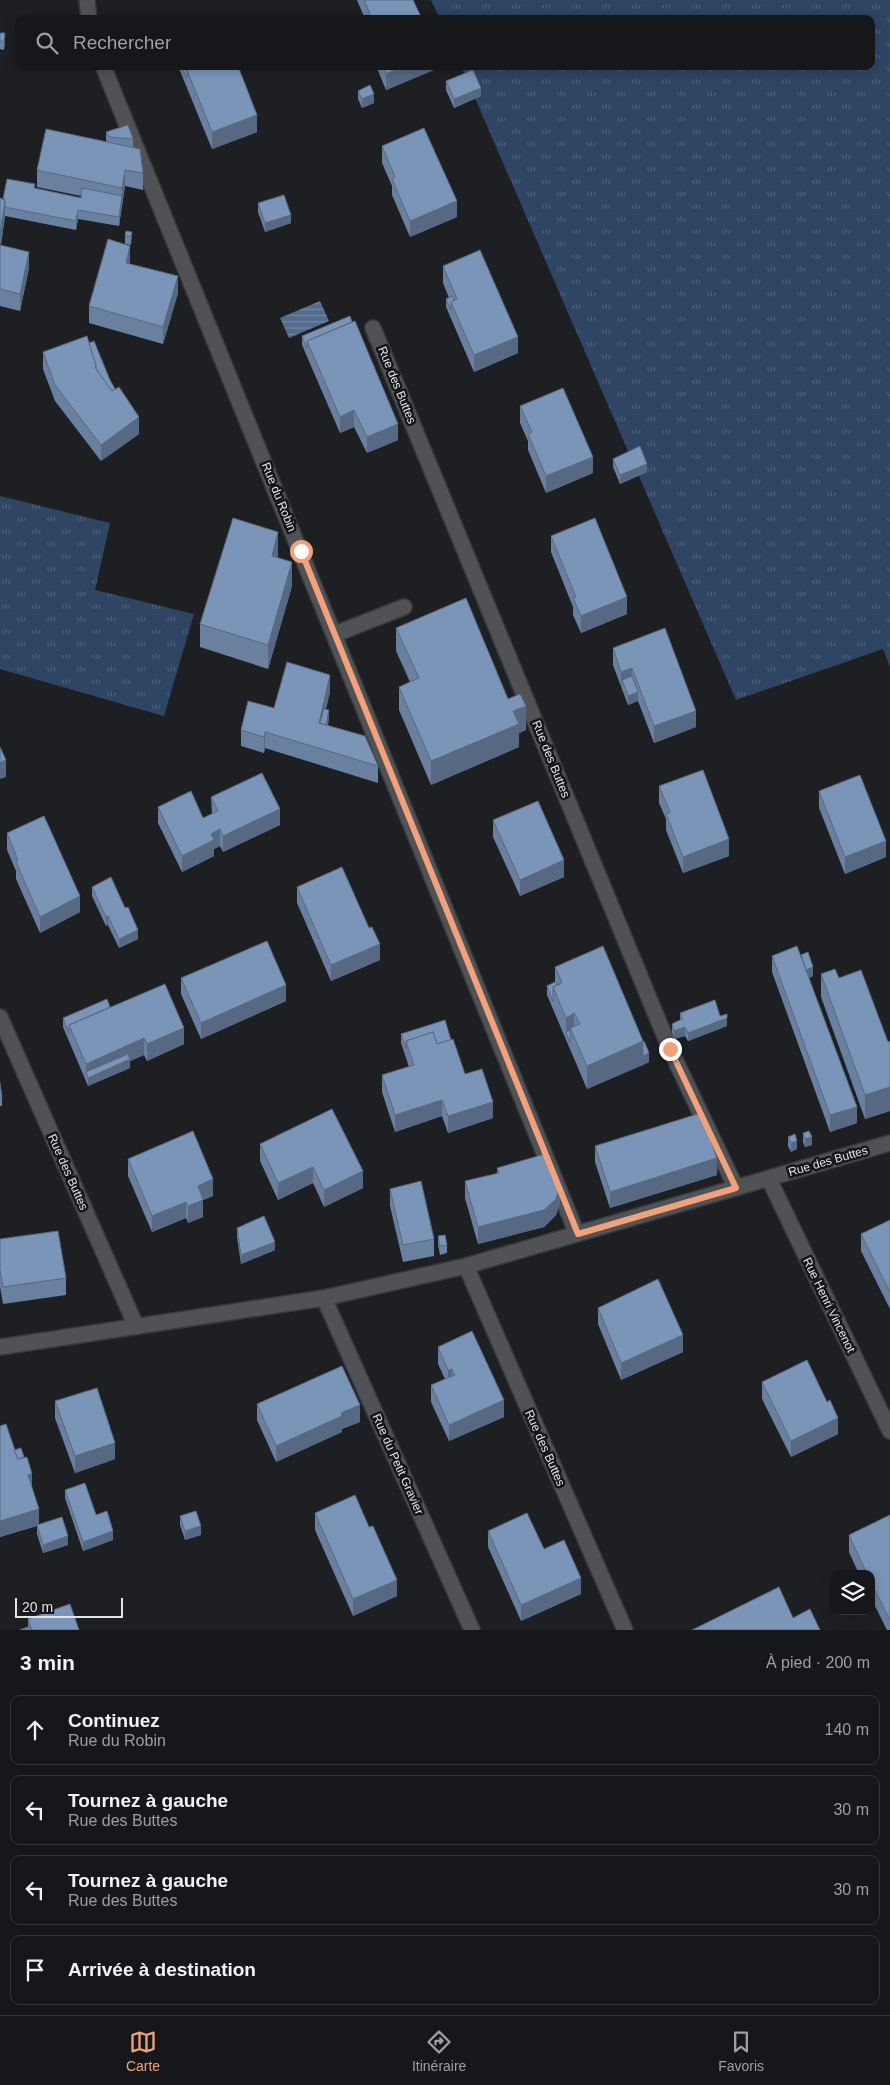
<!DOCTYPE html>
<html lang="fr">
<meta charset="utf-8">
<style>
:root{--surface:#16171a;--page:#1f2023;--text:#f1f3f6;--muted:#9e9fa2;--line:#353639;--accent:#f1a27b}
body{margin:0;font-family:Arial,sans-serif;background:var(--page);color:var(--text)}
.controls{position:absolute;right:15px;bottom:15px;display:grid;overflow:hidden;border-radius:10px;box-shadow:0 2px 12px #0003}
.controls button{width:45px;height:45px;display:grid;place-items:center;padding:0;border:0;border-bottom:1px solid var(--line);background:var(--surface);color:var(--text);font:25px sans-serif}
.scale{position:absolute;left:15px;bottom:12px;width:108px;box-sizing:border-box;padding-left:5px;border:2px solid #e2e4e6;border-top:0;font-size:14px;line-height:18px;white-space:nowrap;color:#e2e4e6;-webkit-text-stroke:4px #141619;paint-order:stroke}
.stop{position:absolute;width:15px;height:15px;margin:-11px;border:4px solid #f1a27b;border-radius:50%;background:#fff}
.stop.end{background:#f1a27b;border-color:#fff;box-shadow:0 1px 5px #0008}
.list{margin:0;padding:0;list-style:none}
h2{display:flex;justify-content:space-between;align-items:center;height:65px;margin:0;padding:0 20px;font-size:21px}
h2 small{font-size:16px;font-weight:400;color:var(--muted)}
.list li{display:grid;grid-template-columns:32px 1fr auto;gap:15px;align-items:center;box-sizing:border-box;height:70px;margin:0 10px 10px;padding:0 10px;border:1px solid var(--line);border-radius:10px}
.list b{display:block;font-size:19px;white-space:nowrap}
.list p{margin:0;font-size:16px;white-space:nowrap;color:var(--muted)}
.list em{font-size:16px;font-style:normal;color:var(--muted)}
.icon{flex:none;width:28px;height:28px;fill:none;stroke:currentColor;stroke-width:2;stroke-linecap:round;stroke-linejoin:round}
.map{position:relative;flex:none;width:890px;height:1630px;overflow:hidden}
.search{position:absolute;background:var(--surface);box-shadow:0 2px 12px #0003;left:15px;right:15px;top:15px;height:55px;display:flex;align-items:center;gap:12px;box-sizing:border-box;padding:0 18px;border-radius:10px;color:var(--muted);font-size:19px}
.sheet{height:385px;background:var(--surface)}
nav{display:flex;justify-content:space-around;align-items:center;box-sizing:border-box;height:70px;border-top:1px solid var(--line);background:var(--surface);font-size:14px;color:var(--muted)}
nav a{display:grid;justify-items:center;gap:2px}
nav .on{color:var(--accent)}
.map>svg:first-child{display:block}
.grass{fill:url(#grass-tufts)}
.water{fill:url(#water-rules)}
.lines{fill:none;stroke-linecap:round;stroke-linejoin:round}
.minor-casing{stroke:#37393c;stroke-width:18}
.minor{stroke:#505256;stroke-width:15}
.wall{fill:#6a809f}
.shaded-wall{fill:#566882}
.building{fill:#7b95b9;stroke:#566882}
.route{stroke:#f1a27b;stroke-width:6}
.labels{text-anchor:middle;stroke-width:5;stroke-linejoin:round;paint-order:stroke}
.street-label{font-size:12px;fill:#e2e4e6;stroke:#141619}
</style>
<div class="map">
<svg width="890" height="1630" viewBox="0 0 890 1630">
<defs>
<pattern id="grass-tufts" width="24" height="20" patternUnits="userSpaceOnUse" patternTransform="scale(1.25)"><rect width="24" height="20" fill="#2e4564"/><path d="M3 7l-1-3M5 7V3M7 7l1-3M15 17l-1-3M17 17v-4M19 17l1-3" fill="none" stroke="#4c607a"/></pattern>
<pattern id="water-rules" width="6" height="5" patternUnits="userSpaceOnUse" patternTransform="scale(1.25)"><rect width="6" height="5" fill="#536b8d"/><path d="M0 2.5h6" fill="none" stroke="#7487a2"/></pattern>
</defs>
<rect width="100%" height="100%" fill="#1d1f23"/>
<g class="grass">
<polygon points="431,0 890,0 890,667 883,649 736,700 461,66 871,66 871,19 440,19"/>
<polygon points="0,496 110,523 95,590 194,614 164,716 0,669"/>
</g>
<polygon class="water" points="320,301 329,321 289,338 280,318"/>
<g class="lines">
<defs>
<g id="minor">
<polyline points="87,0 89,19"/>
<polyline points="103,66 577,1234"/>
<polyline points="373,328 670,1049 736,1188"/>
<polyline points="335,634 404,607"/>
<polyline points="0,1017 136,1326"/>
<polyline points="769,1179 890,1431"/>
<polyline points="466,1266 625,1630"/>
<polyline points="324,1298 472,1630"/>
<polyline points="0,1347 324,1298 466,1266 890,1143"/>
</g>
</defs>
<use href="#minor" class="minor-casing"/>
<use href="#minor" class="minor"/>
</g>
<g class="wall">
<polygon points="357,0 413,0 422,19 365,19"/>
<polygon points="0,33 5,42 4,50 0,49"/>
<polygon points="178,66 238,66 257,132 212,149"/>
<polygon points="376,66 436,66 436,69 386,90"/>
<polygon points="446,81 481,96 454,108 446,90"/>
<polygon points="358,91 374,103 362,108 358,99"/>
<polygon points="106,132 133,139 133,148 143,173 143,190 125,186 119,226 78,219 76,230 5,216 1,245 29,268 20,311 0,306 0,198 3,199 35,188 81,198 81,196 37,187 37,170 107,142 106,140"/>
<polygon points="382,146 457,217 410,237 392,195 392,186 382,163"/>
<polygon points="258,203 291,223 265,232 258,212"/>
<polygon points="132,232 131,245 125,244 130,262 130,264 178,293 163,344 89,323 89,306 125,244 125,236"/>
<polygon points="443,266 518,353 474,372 446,307 446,299 449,298 443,283"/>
<polygon points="302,336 398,440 367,453 354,427 340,433 302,345"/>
<polygon points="89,343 139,434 101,461 55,401 43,369 43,352"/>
<polygon points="520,406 593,473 546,493 528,450 528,441 520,423"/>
<polygon points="613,459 647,472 620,484 613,467"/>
<polygon points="551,536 627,614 581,633 573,615 573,607 551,552"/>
<polygon points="278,556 277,557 292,586 268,669 200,647 200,624"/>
<polygon points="396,628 508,699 526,730 519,733 519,747 431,785 399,710 399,687 410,682 396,651"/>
<polygon points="613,648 696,727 654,743 638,701 628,705 613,665"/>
<polygon points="330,692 326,709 329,718 328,725 378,766 378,783 265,748 264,753 241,746 241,730 274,708"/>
<polygon points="659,786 729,856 683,873 666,830 666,819 659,803"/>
<polygon points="819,791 886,857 845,874 819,808"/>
<polygon points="211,797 280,825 223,852 220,846 214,849 214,856 182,872 158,823 158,807 203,818 212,814"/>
<polygon points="493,820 564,877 520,896 493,837"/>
<polygon points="7,833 80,912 40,933 16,879 16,871 7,850"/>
<polygon points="92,887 138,939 119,948 108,925 106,926 92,896"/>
<polygon points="297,887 380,960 331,981 297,903"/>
<polygon points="801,955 813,976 809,978 857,1123 830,1132 772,972 772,956"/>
<polygon points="555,967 613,971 643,1042 649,1062 587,1089 547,995 547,986 555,982"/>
<polygon points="821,974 839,978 888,1042 890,1041 890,1111 865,1119 821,997"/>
<polygon points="181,978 286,1001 201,1039 181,994"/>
<polygon points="110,1007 184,1044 147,1061 144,1055 130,1061 130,1068 88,1086 63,1027 63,1018"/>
<polygon points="680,1013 720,1016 727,1026 688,1041 685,1036 674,1039 672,1032 672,1024 680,1020"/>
<polygon points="401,1034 451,1040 465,1074 493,1118 448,1133 442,1116 395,1132 382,1092 382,1075 409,1067 401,1043"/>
<polygon points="0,1083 2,1097 2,1106 0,1106"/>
<polygon points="803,1133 812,1145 805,1147 803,1142"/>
<polygon points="788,1137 797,1149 791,1152 788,1146"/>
<polygon points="260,1144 363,1188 324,1207 313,1183 278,1200 260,1161"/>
<polygon points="595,1146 717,1175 610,1208 595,1162"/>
<polygon points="128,1159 213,1196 203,1200 203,1217 188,1223 186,1218 152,1232 128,1176"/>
<polygon points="497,1168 560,1202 556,1215 544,1227 478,1244 465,1198 465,1181 497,1174"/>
<polygon points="390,1189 434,1239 434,1256 403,1262 390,1206"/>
<polygon points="890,1220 890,1309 861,1251 861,1234"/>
<polygon points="237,1228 275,1250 241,1264 237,1237"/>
<polygon points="438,1236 447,1245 447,1253 440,1255 438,1245"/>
<polygon points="0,1239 66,1278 66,1295 3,1304 0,1287"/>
<polygon points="598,1308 683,1352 621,1380 598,1324"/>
<polygon points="438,1347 504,1417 449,1441 431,1402 431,1385 445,1379 438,1364"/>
<polygon points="762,1382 838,1434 791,1457 762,1399"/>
<polygon points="55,1401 115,1459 75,1473 55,1418"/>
<polygon points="257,1404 360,1422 342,1429 342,1432 276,1462 257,1420"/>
<polygon points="14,1450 32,1487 39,1525 68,1545 43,1553 37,1534 37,1526 0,1537"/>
<polygon points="65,1490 96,1515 113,1540 83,1551 65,1498"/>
<polygon points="315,1513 397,1596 353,1616 315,1530"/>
<polygon points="890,1515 890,1630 887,1630 871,1598 871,1574 859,1574 849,1552 849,1535"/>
<polygon points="180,1516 201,1535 185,1540 180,1525"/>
<polygon points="488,1531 544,1549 581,1594 521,1621 488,1547"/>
<polygon points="28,1619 79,1630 20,1630 28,1627"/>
</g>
<g class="shaded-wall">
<polygon points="404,66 436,66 436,69 386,90 386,74"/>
<polygon points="481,88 481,96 454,108 454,99"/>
<polygon points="374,94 374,103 362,108 362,99"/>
<polygon points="257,115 257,132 212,149 212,132"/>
<polygon points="125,170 125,186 122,205 122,188"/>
<polygon points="122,196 122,205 119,226 119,217"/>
<polygon points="5,200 5,216 0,251 0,234"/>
<polygon points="457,201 457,217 410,237 410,221"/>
<polygon points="78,210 78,219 76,230 76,221"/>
<polygon points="291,215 291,223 265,232 265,223"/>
<polygon points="130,246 130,262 126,280 126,263"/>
<polygon points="29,252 29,268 20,311 20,294"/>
<polygon points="178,276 178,293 163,344 163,327"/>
<polygon points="518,337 518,353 474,372 474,355"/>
<polygon points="354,410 354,427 340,433 340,417"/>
<polygon points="139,417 139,434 101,461 101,445"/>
<polygon points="398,424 398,440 367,453 367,437"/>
<polygon points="593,457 593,473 546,493 546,476"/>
<polygon points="647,464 647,472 620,484 620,475"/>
<polygon points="278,532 278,556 272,579 272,556"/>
<polygon points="292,562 292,586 268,669 268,645"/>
<polygon points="627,597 627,614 581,633 581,616"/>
<polygon points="632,668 632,685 622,680 621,688 621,672"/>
<polygon points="330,675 330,692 320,731 319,723"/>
<polygon points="638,692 638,701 628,705 628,696"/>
<polygon points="526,706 526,730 519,733 519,747 431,785 431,761 513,711"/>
<polygon points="329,710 329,718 324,741 324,732"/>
<polygon points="696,711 696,727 654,743 654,726"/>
<polygon points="265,732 265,748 264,753 264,737"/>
<polygon points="6,760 6,777 0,779 0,763"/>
<polygon points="280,809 280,825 223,852 223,836"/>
<polygon points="220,829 220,846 214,849 214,856 182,872 182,856 211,834"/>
<polygon points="729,839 729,856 683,873 683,857"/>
<polygon points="886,841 886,857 845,874 845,857"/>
<polygon points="564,860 564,877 520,896 520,880"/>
<polygon points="80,896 80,912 40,933 40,917"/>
<polygon points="108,916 108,925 106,926 106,917"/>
<polygon points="138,930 138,939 119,948 119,939"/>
<polygon points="380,944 380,960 331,981 331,965"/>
<polygon points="813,967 813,976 806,979 806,971"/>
<polygon points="286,985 286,1001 201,1039 201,1023"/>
<polygon points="574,1013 574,1037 570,1028 570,1039 566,1033 566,1018"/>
<polygon points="727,1018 727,1026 688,1041 688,1033"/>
<polygon points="685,1027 685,1036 674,1039 674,1031"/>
<polygon points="184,1028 184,1044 147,1061 147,1044"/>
<polygon points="144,1038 144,1055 130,1061 130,1068 88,1086 88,1078 86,1072 86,1064"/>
<polygon points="643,1041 643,1065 587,1089 587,1066"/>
<polygon points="649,1053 649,1062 643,1065 643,1056"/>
<polygon points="890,1087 890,1111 865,1119 865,1095"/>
<polygon points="442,1100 442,1116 395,1132 395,1115"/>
<polygon points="493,1102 493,1118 448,1133 448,1116"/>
<polygon points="857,1107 857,1123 830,1132 830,1115"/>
<polygon points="812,1137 812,1145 805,1147 805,1139"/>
<polygon points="797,1141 797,1149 791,1152 791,1143"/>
<polygon points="717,1158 717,1175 610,1208 610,1192"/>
<polygon points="313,1167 313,1183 278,1200 278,1183"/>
<polygon points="363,1171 363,1188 324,1207 324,1190"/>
<polygon points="213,1179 213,1196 203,1200 203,1217 188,1223 188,1206 198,1186"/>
<polygon points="560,1185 560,1202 556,1215 544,1227 478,1244 478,1227"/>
<polygon points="186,1202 186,1218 152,1232 152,1216"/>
<polygon points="275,1242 275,1250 241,1264 241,1255"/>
<polygon points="683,1335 683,1352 621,1380 621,1363"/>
<polygon points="452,1369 452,1386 448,1387 448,1370"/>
<polygon points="504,1400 504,1417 449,1441 449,1425"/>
<polygon points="360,1405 360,1422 342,1429 342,1432 276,1462 276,1446 341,1413"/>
<polygon points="838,1418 838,1434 791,1457 791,1441"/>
<polygon points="115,1443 115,1459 75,1473 75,1456"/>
<polygon points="32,1474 32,1491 28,1475"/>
<polygon points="39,1509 39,1525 0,1537 0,1521"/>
<polygon points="201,1526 201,1535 185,1540 185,1531"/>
<polygon points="113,1531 113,1540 83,1551 83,1542"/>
<polygon points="68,1536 68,1545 43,1553 43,1545"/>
<polygon points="581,1578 581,1594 521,1621 521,1605"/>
<polygon points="397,1580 397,1596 353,1616 353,1599"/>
</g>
<g class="building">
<polygon points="364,0 413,0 422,19 372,19"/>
<polygon points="0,33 5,33 4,42 0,41"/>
<polygon points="181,66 190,66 191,68 187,70 187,78"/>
<polygon points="193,66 238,66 257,115 212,132 187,70 193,67"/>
<polygon points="383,66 404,66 386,74"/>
<polygon points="473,70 481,88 454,99 446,81"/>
<polygon points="370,85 374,94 362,99 358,91"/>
<polygon points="128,125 133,139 110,137 106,132"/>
<polygon points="424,128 457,201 410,221 392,179 395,177 382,146"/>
<polygon points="46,129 140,149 143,173 125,170 122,188 37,170"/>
<polygon points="7,179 35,184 34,188 81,198 82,188 122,196 119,217 78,210 76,221 5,207 5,200 3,199"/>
<polygon points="284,195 291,215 265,223 258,203"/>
<polygon points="0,198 5,200 0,234"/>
<polygon points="126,231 132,232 131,236 125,236"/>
<polygon points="108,239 130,246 126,263 178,276 163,327 89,306"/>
<polygon points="0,245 29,252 20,294 0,289"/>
<polygon points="480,250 518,337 474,355 451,302 457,299 443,266"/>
<polygon points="453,296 454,300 451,302 451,310 446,299"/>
<polygon points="350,316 352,322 307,341 307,349 302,336"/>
<polygon points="355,321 398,424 367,437 354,410 340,417 307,341"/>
<polygon points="87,336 96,365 95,367 112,391 119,387 139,417 101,445 55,385 43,352"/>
<polygon points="94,341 110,380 115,389 112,391 96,369 96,365 89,343"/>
<polygon points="563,388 593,457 546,476 528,434 532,432 520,406"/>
<polygon points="640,446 647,464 620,475 613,459"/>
<polygon points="233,518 278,532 272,556 292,562 268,645 200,624"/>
<polygon points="595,518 627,597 581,616 573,598 576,597 551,536"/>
<polygon points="466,598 508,699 520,694 526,706 513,711 519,724 431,761 399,687 419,678 396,628"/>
<polygon points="665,628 696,711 654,726 632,668 621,672 613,648"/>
<polygon points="287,662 330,675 319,723 365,736 378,766 265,732 264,737 241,730 248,701 274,708"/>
<polygon points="632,676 638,692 628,696 622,680"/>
<polygon points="324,709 329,710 326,725 320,723"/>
<polygon points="0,747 6,760 0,763"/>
<polygon points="703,770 729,839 683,857 666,814 670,812 659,786"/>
<polygon points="262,773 280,809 223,836 220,829 211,834 214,840 182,856 158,807 191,791 203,818 218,811 211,797"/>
<polygon points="860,775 886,841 845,857 819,791"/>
<polygon points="538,801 564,860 520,880 493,820"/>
<polygon points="44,816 80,896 40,917 16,862 18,860 7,833"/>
<polygon points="342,867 369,928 372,927 380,944 331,965 297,887"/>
<polygon points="111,877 125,908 128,907 138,930 119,939 108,916 106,917 92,887"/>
<polygon points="267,941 286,985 201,1023 181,978"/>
<polygon points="603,946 643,1041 587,1066 570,1028 580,1024 574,1013 566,1018 553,987 562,983 555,967"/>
<polygon points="797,946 857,1107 830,1115 772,956"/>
<polygon points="808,952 813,967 806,970 801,955"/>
<polygon points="835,969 839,978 861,970 888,1042 890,1041 890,1087 865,1095 821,974"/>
<polygon points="555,982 557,985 553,987 553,1002 547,986"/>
<polygon points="165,984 184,1028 147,1044 144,1038 86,1064 69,1025"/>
<polygon points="107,999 110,1007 69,1025 69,1033 63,1018"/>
<polygon points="715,1000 720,1016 727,1014 727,1018 688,1033 685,1027 674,1031 672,1024 682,1019 680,1013"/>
<polygon points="445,1020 451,1040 437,1044 433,1032 406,1041 406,1049 401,1034"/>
<polygon points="570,1030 570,1043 566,1033"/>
<polygon points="433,1032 437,1044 453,1039 465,1074 482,1069 493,1102 448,1116 442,1100 395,1115 382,1075 414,1065 406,1041"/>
<polygon points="644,1041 649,1053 643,1056 643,1042"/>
<polygon points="128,1054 130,1059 88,1078 86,1072"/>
<polygon points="0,1083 2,1097 0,1097"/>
<polygon points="332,1109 363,1171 324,1190 313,1167 278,1183 260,1144"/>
<polygon points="701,1113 717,1158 610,1192 595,1146"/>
<polygon points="193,1131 213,1179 198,1186 203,1200 188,1206 186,1202 152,1216 128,1159"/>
<polygon points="809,1131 812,1137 805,1139 803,1133"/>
<polygon points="795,1134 797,1141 791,1143 788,1137"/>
<polygon points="545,1154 560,1185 556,1199 544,1210 478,1227 465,1181 499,1173 497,1168"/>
<polygon points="421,1181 434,1239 403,1245 390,1189"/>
<polygon points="264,1216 275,1242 241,1255 237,1228"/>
<polygon points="890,1220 890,1292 861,1234"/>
<polygon points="58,1231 66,1278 3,1287 0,1270 0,1239"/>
<polygon points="445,1235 447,1245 440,1246 438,1236"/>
<polygon points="658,1279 683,1335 621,1363 598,1308"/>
<polygon points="472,1331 504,1400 449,1425 431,1385 455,1375 452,1369 448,1370 438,1347"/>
<polygon points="807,1360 827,1402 830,1400 838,1418 791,1441 762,1382"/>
<polygon points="342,1366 360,1405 341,1413 342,1416 276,1446 257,1404"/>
<polygon points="97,1388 115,1443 75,1456 55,1401"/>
<polygon points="6,1424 18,1459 27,1457 32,1474 28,1475 39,1509 0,1521 0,1426"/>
<polygon points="21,1448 24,1457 18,1459 14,1450"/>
<polygon points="85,1483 96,1515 107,1511 113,1531 83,1542 65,1490"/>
<polygon points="355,1495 369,1527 373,1526 397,1580 353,1599 315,1513"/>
<polygon points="196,1511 201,1526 185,1531 180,1516"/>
<polygon points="527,1513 544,1549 564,1540 581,1578 521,1605 488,1531"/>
<polygon points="890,1515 890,1620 871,1582 871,1574 867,1574 849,1535"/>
<polygon points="62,1517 68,1536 43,1545 37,1525"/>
<polygon points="779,1587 793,1618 810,1609 820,1630 692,1630"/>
<polygon points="70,1604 79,1630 32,1630 28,1619"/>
<polygon points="28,1627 29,1630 20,1630"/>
</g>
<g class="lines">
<polyline class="route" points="301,551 578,1234 736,1188 670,1049"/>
</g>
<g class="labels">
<g class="street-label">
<text transform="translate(397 385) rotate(68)" y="4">Rue des Buttes</text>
<text transform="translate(279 497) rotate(68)" y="4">Rue du Robin</text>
<text transform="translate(551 759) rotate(68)" y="4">Rue des Buttes</text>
<text transform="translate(828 1161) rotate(-16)" y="4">Rue des Buttes</text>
<text transform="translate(68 1172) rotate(66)" y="4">Rue des Buttes</text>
<text transform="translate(829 1305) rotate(64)" y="4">Rue Henri Vincenot</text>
<text transform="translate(545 1448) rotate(66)" y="4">Rue des Buttes</text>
<text transform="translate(398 1464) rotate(66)" y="4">Rue du Petit Gravier</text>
</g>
</g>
</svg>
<div class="controls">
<button><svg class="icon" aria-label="layers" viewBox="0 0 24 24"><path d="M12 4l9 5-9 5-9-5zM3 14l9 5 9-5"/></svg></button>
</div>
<div class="scale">20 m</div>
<div class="stop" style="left:301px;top:551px"></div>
<div class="stop end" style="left:670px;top:1049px"></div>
<div class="search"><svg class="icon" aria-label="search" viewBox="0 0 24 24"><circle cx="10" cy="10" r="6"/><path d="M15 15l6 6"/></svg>Rechercher</div>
</div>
<section class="sheet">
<h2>3 min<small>À pied · 200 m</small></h2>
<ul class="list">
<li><svg class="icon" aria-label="ahead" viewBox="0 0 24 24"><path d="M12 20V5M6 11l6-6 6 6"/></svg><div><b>Continuez</b><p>Rue du Robin</p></div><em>140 m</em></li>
<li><svg class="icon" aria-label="left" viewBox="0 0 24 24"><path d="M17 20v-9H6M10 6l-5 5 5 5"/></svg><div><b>Tournez à gauche</b><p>Rue des Buttes</p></div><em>30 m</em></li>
<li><svg class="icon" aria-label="left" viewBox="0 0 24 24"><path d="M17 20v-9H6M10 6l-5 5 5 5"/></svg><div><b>Tournez à gauche</b><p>Rue des Buttes</p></div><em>30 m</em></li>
<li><svg class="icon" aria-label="arrive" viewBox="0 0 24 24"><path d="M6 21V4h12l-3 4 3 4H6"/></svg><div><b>Arrivée à destination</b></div></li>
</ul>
</section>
<nav>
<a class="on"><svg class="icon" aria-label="map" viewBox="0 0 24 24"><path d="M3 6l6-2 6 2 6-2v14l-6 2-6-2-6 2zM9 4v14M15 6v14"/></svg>Carte</a>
<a><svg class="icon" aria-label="directions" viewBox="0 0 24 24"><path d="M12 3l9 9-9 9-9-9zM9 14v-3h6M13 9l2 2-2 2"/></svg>Itinéraire</a>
<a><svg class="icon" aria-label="saved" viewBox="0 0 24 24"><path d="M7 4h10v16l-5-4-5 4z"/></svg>Favoris</a>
</nav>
